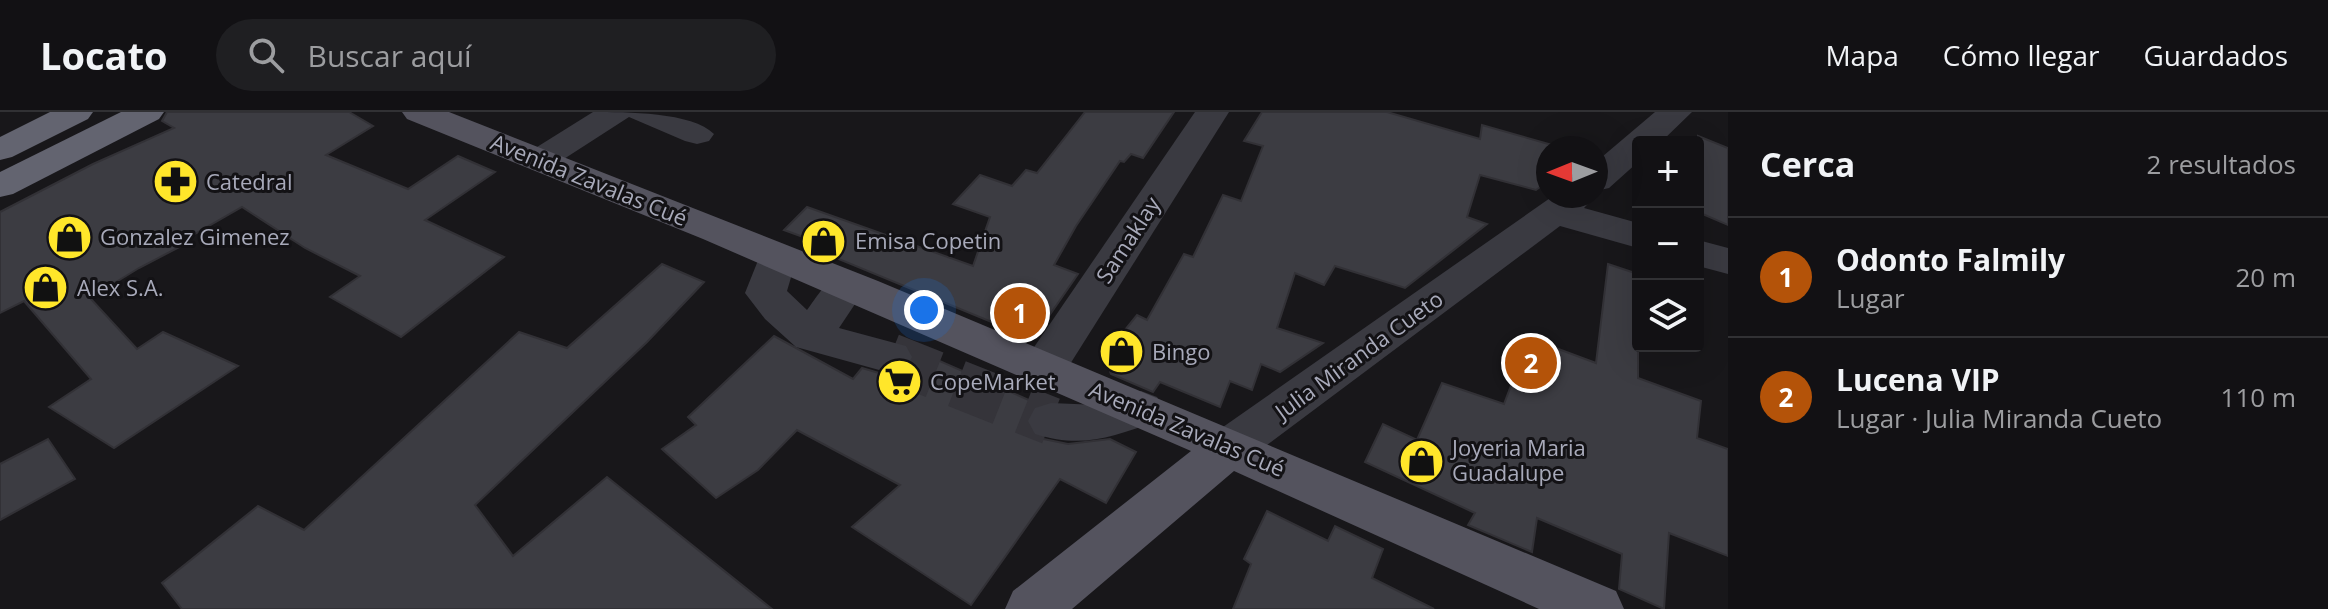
<!DOCTYPE html>
<html lang="es">
<meta charset="utf-8">
<style>
:root{--surface:#121114;--page:#1f1f22;--text:#f1f3f6;--muted:#9c9da0;--line:#313134;--accent:#b45309}
body{margin:0;font-family:"Open Sans",sans-serif;background:var(--page);color:var(--text)}
.controls{position:absolute;right:24px;top:24px;display:grid;overflow:hidden;border-radius:8px;box-shadow:0 8px 32px #0002}
.controls button{width:72px;height:72px;display:grid;place-items:center;padding:0;border:0;border-bottom:2px solid var(--line);background:var(--surface);color:var(--text);font:40px sans-serif}
.compass{position:absolute;left:1536px;top:24px;width:72px;height:72px;border-radius:50%;background:var(--surface);box-shadow:0 8px 32px #0002;rotate:269deg}
.you{position:absolute;left:924px;top:198px;width:28px;height:28px;margin:-20px;border:6px solid #fff;border-radius:50%;background:#1a73e8;box-shadow:0 0 0 12px #1a73e833}
.badge{display:grid;place-items:center;width:52px;height:52px;border-radius:50%;background:var(--accent);color:#fff;font-size:26px;font-weight:700}
.pin{position:absolute;translate:-50% -50%;border:4px solid #fff;box-shadow:0 2px 8px #0006}
.list{margin:0;padding:0;list-style:none}
h2{display:flex;justify-content:space-between;align-items:center;height:104px;margin:0;padding:0 32px;font-size:34px}
h2 small{font-size:26px;font-weight:400;color:var(--muted)}
.list li{display:grid;grid-template-columns:52px 1fr auto;gap:24px;align-items:center;box-sizing:border-box;height:120px;padding:0 32px;border-top:2px solid var(--line)}
.list b{display:block;font-size:30px;white-space:nowrap}
.list p{margin:0;font-size:26px;white-space:nowrap;color:var(--muted)}
.list em{font-size:26px;font-style:normal;color:var(--muted)}
.icon{flex:none;width:44px;height:44px;fill:none;stroke:currentColor;stroke-width:2;stroke-linecap:round;stroke-linejoin:round}
.map{position:relative;flex:none;width:1728px;height:497px;overflow:hidden}
header{display:flex;align-items:center;gap:48px;box-sizing:border-box;height:112px;padding:0 40px;background:var(--surface);border-bottom:2px solid var(--line)}
header strong{font-size:38px}
nav{display:flex;gap:44px;margin-inline-start:auto;font-size:28px}
.search{width:560px;height:72px;background:var(--page);display:flex;align-items:center;gap:20px;box-sizing:border-box;padding:0 28px;border-radius:44px;color:var(--muted);font-size:30px}
main{display:flex}
aside{flex:1;background:var(--surface)}
.map>svg:first-child{display:block}
.building{fill:#3c3c42;stroke:#323136;stroke-width:2}
.lines{fill:none;stroke-linecap:round;stroke-linejoin:round}
.minor-tunnel{stroke:#35343a;stroke-width:48;stroke-dasharray:48 24;stroke-linecap:butt}
.minor{fill:#3a3a41;fill-rule:evenodd}
.major{fill:#54535e;fill-rule:evenodd}
.highway{fill:#636470;fill-rule:evenodd}
.labels{text-anchor:middle;stroke-width:6;stroke-linejoin:round;paint-order:stroke}
.street-label{font-size:22px;fill:#a8aaba;stroke:#131215}
.poi-label{font-size:22px;fill:#a8aaba;stroke:#131215;text-anchor:start}
</style>
<header>
<strong>Locato</strong>
<div class="search"><svg class="icon" aria-label="search" viewBox="0 0 24 24"><circle cx="10" cy="10" r="6"/><path d="M15 15l6 6"/></svg>Buscar aquí</div>
<nav><a>Mapa</a><a>Cómo llegar</a><a>Guardados</a></nav>
</header>
<main>
<div class="map">
<svg width="1728" height="497" viewBox="0 0 1728 497">
<rect width="100%" height="100%" fill="#18171a"/>
<g class="building">
<polygon points="167,0 349,0 373,14 326,43 408,77 458,44 495,60 425,108 504,145 401,225 330,185 360,164 305,136 242,95 188,126 191,129 139,156 90,186 137,237 163,220 238,254 114,336 49,295 91,267 24,189 0,201 0,100 93,52 174,16 162,9"/>
<polygon points="1085,0 1174,0 1143,46 1131,42 1124,50 1120,49 1076,114 1054,153 1078,162 1033,227 812,136 817,130 784,118 807,95 973,154 990,105 953,92 980,63 1012,74 1026,58 1037,61"/>
<polygon points="1262,0 1387,0 1480,27 1482,13 1552,33 1548,36 1548,69 1536,78 1480,63 1467,105 1487,112 1405,176 1335,154 1324,173 1295,161 1277,216 1323,231 1280,260 1261,252 1252,278 1230,269 1220,295 1160,270 1153,280 1111,262 1104,244 1137,203 1147,208 1184,142 1193,145 1223,83 1241,89 1263,34 1244,29"/>
<polygon points="1698,24 1728,36 1728,113 1698,100"/>
<polygon points="662,152 704,170 647,230 475,393 513,444 607,365 772,497 182,497 162,471 258,394 304,418 519,220 567,236"/>
<polygon points="1608,152 1638,162 1638,266 1701,289 1697,326 1728,337 1728,444 1669,421 1664,497 1619,477 1622,442 1537,406 1532,440 1468,413 1475,401 1365,350 1383,312 1417,328 1442,271 1504,292 1529,226 1596,251"/>
<polygon points="774,224 853,267 862,256 889,264 907,259 915,246 910,236 1038,292 1032,295 1025,308 1034,325 1068,332 1110,327 1136,340 1106,391 1060,367 971,493 852,415 900,373 797,318 758,358 716,386 662,337 696,313 688,305"/>
<polygon points="48,327 75,367 0,408 0,352"/>
<polygon points="1267,399 1328,429 1335,414 1383,437 1372,466 1434,497 1233,497 1251,452 1244,447"/>
</g>
<g class="lines">
<polyline class="minor-tunnel" points="890,245 1051,309"/>
<g class="minor">
<path d="M593,0C625,0 693,0 714,22L709,29L697,32L685,29L629,5L553,54L541,58L529,54L523,47L529,40Z"/>
<polygon points="1195,0 1229,0 1060,268 1044,272 1028,268 1022,256 1028,244"/>
<polygon points="1655,0 1692,0 1661,30 1638,30 1638,50 1609,76 1596,79 1596,50"/>
<polygon points="1553,84 1595,84 1584,96 1638,111 1638,136 1560,114 1247,348 1230,354 1213,348 1206,335 1213,322"/>
<polygon points="1698,128 1728,136 1728,162 1698,154"/>
<path d="M777,132L791,136L797,145L787,179L807,198C823,177 832,156 861,164L867,174L839,216L906,234L912,245L906,256L890,261L796,235L765,207L745,181L763,136Z"/>
<path d="M1141,279L1157,285L1164,297L1157,309C1112,325 1082,337 1035,322L1028,309L1035,296L1051,291L1098,293Z"/>
</g>
<polygon class="major" points="402,0 449,0 878,169 1616,479 1624,497 1539,497 1234,359 1072,497 1005,497 1013,479 1191,339 703,127 407,7"/>
<g class="highway">
<polygon points="50,0 93,0 88,7 12,45 0,48 0,25"/>
<polygon points="121,0 164,0 159,7 13,82 0,85 0,60"/>
</g>
</g>
<defs>
<symbol id="pharmacy-disc" viewBox="-11 -11 22 22"><circle r="9.5" fill="#ffe62a" stroke="#131215"/><path d="M-2-6h4v4h4v4h-4v4h-4v-4h-4v-4h4Z" fill="#111"/></symbol>
<symbol id="shop-disc" viewBox="-11 -11 22 22"><circle r="9.5" fill="#ffe62a" stroke="#131215"/><path d="M-5-2.5h2.3a2.7 3.5 0 0 1 5.4 0H5L5.5 6h-11ZM-1.5-2.5h3a1.5 2.3 0 0 0-3 0Z" fill="#111"/></symbol>
<symbol id="supermarket-disc" viewBox="-11 -11 22 22"><circle r="9.5" fill="#ffe62a" stroke="#131215"/><path d="M-6-5.5h2.5l.6 2H6L4.5 2H-2.5L-4.4-4H-6ZM-1.5 3.2a1.3 1.3 0 1 0 .1 0ZM3 3.2a1.3 1.3 0 1 0 .1 0Z" fill="#111"/></symbol>
</defs>
<g fill-rule="evenodd">
<use href="#pharmacy-disc" x="150" y="44" width="51" height="51"/>
<use href="#shop-disc" x="44" y="100" width="51" height="51"/>
<use href="#shop-disc" x="798" y="104" width="51" height="51"/>
<use href="#shop-disc" x="20" y="150" width="51" height="51"/>
<use href="#shop-disc" x="1096" y="214" width="51" height="51"/>
<use href="#supermarket-disc" x="874" y="244" width="51" height="51"/>
<use href="#shop-disc" x="1396" y="324" width="51" height="51"/>
</g>
<g class="labels">
<g class="street-label">
<text transform="translate(589 68) rotate(22)" y="8">Avenida Zavalas Cué</text>
<text transform="translate(1128 128) rotate(-57)" y="8">Samaklay</text>
<text transform="translate(1359 243) rotate(-36)" y="8">Julia Miranda Cueto</text>
<text transform="translate(1187 317) rotate(23)" y="8">Avenida Zavalas Cué</text>
</g>
<g class="poi-label">
<text x="206" y="78">Catedral</text>
<text x="100" y="133">Gonzalez Gimenez</text>
<text x="855" y="137">Emisa Copetin</text>
<text x="77" y="184">Alex S.A.</text>
<text x="1152" y="248">Bingo</text>
<text x="930" y="278">CopeMarket</text>
<text x="1452" y="344">Joyeria Maria<tspan x="1452" dy="25">Guadalupe</tspan></text>
</g>
</g>
</svg>
<div class="controls">
<button>+</button>
<button>−</button>
<button><svg class="icon" aria-label="layers" viewBox="0 0 24 24"><path d="M12 4l9 5-9 5-9-5zM3 14l9 5 9-5"/></svg></button>
</div>
<svg class="compass" viewBox="-18 -18 36 36"><path d="M0-13l5 13h-10z" fill="#e53935"/><path d="M0 13l5-13h-10z" fill="#9c9da0"/></svg>
<div class="you"></div>
<div class="pin badge" style="left:1020px;top:201px">1</div>
<div class="pin badge" style="left:1531px;top:251px">2</div>
</div>
<aside>
<h2>Cerca<small>2 resultados</small></h2>
<ul class="list">
<li><span class="badge">1</span><div><b>Odonto Falmily</b><p>Lugar</p></div><em>20 m</em></li>
<li><span class="badge">2</span><div><b>Lucena VIP</b><p>Lugar · Julia Miranda Cueto</p></div><em>110 m</em></li>
</ul>
</aside>
</main>
